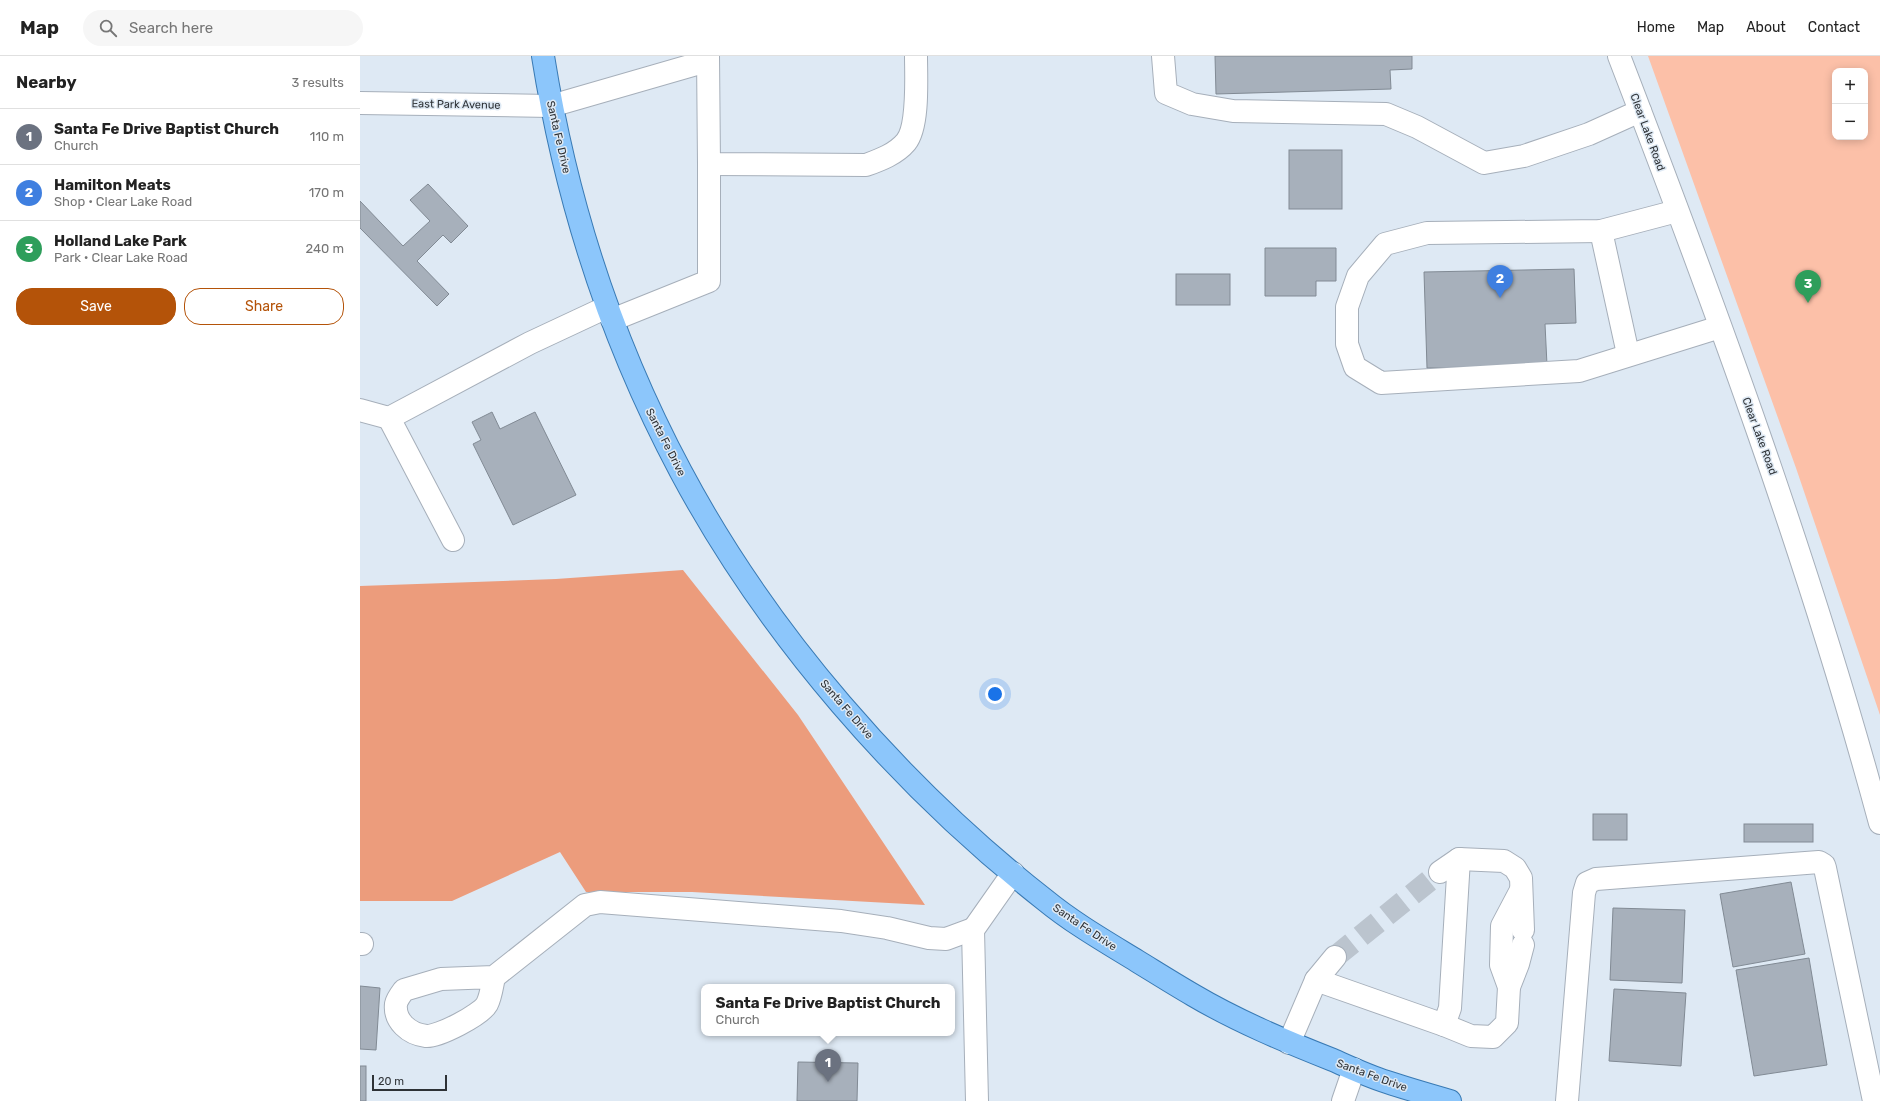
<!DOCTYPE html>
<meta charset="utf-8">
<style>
:root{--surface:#fff;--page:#f6f6f6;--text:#222;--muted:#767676;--line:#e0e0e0;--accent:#b45309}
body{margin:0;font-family:Rubik,sans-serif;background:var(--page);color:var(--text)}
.controls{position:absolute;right:12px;top:12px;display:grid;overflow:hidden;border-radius:8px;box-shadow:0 2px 10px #0003}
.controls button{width:36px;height:36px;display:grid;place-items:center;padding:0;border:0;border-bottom:1px solid var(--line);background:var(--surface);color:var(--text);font:20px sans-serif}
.scale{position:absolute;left:12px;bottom:10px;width:75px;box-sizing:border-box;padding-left:4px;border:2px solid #2e3236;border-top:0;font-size:11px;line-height:14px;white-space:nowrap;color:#2e3236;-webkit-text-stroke:3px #dee9f4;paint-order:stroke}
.you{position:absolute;left:635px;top:638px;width:14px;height:14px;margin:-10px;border:3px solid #fff;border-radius:50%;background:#1a73e8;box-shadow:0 0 0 6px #1a73e833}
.badge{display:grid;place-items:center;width:26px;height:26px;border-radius:50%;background:var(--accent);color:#fff;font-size:13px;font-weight:700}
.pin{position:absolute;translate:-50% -33px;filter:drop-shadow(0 1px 2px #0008)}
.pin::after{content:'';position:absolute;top:21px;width:14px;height:12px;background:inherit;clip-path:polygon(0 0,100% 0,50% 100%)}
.popup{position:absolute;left:341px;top:928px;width:254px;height:52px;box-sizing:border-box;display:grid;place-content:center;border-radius:8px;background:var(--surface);filter:drop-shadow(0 1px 3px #0005);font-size:13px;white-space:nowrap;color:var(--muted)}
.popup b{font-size:15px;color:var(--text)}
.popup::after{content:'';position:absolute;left:50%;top:100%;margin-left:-8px;border:8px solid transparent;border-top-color:var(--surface)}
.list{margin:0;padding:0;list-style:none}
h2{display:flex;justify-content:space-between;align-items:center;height:52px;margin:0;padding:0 16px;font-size:17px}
h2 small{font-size:13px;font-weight:400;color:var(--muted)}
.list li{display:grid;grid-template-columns:26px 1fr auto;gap:12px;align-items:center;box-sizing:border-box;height:56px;padding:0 16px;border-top:1px solid var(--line)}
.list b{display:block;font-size:15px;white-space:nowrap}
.list p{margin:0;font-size:13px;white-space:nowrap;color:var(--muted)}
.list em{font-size:13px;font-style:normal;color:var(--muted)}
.actions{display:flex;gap:8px;padding:12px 16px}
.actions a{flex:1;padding:9px 0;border:1px solid var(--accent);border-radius:16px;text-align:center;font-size:14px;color:var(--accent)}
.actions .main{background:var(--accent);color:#fff}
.icon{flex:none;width:22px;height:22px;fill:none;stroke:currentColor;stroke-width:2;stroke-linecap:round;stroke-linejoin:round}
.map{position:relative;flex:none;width:1520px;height:1045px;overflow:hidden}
header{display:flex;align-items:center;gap:24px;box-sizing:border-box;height:56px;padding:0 20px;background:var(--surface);border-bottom:1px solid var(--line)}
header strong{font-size:19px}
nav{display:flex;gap:22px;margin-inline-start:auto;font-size:14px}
.search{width:280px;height:36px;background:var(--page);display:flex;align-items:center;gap:10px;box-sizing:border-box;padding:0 14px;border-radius:22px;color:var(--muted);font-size:15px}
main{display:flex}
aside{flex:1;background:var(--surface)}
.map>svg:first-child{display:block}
.green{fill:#fcc0a8;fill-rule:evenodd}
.forest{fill:#ec9c7c}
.building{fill:#a7b0bb;stroke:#818a94}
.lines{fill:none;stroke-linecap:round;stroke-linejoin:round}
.minor-tunnel{stroke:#bbc4ce;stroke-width:22;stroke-dasharray:22 11;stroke-linecap:butt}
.minor-casing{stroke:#a6afba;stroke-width:24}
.major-casing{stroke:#397ab4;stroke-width:24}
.minor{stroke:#fff;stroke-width:22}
.major{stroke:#8cc6fb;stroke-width:22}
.labels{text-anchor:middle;stroke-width:3;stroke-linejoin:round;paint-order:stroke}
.street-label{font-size:11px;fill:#2e3236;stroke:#dee9f4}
</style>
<header>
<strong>Map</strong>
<div class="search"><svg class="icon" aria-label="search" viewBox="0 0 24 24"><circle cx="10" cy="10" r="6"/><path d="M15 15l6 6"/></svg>Search here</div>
<nav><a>Home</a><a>Map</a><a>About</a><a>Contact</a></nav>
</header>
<main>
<aside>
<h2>Nearby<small>3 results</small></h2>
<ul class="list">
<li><span class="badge" style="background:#6b7280">1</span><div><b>Santa Fe Drive Baptist Church</b><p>Church</p></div><em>110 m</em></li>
<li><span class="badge" style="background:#3f7fe0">2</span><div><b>Hamilton Meats</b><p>Shop · Clear Lake Road</p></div><em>170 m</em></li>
<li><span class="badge" style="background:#2e9e5b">3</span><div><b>Holland Lake Park</b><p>Park · Clear Lake Road</p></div><em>240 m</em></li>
</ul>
<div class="actions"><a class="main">Save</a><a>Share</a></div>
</aside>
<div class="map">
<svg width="1520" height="1045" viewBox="0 0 1520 1045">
<rect width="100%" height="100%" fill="#dee9f4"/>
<path class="green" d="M1288,0H1520V659L1436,412ZM1475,15H1505V81H1475Z"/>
<polygon class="forest" points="323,514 438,659 565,849 332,836 226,836 200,796 92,845 0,845 0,530 196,523"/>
<g class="building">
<polygon points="855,0 1052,0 1052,13 1030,14 1031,33 856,38"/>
<rect x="929" y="94" width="53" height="59"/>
<polygon points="68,128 108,170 91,187 83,179 57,205 89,238 77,250 0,172 0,145 43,190 70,165 50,144"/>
<polygon points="905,192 976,192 976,225 956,225 956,240 905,240"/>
<polygon points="1214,213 1216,267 1185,268 1187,309 1067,312 1064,216"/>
<rect x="816" y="218" width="54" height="31"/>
<polygon points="132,356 140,373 175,356 216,439 153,469 113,388 121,384 112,366"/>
<rect x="1233" y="758" width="34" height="26"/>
<rect x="1384" y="768" width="69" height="18"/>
<polygon points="1431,826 1445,898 1373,911 1360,838"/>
<polygon points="1253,852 1325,854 1322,927 1250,924"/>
<polygon points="1449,902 1467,1009 1394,1020 1376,914"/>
<polygon points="0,930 20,932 16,994 0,993"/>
<polygon points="1254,933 1326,937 1321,1010 1249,1005"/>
<polygon points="438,1006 498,1007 497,1045 437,1045"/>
<rect x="0" y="1010" width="6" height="35"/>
</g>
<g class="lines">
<polyline class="minor-tunnel" points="975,901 1080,816"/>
<defs>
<g id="minor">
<path d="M348,0L349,108L506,109C520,104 536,98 546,86C559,70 556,21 556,0"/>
<polyline points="803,0 806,37 832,48 873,55 1026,58 1057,71 1124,107 1164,100 1229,78 1280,55"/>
<path d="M1259,0C1356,252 1450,507 1520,767"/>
<polyline points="0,47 191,50 347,5"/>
<polyline points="1317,155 1241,175 1067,177 1025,188 998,220 987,251 987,288 995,311 1021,327 1219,315 1360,271"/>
<polyline points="1241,175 1268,298"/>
<polyline points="252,264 349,225 349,108"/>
<polyline points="0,354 29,362 170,287 247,251"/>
<polyline points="29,362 93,484"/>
<polyline points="1080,816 1099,803 1144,805 1155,812 1161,822 1163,874"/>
<polyline points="0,888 2,888"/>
<path d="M134,921C132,930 131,940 127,948C121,959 78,981 66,980C49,978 34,965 36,948C37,943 41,938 44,934L81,923L134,921L225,849L240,846L481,865L527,872L569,882L586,883L613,873"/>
<polyline points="956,924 975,901"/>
<polyline points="1149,931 1141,909 1142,870 1161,834"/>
<polyline points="1084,969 1111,980 1133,981 1147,967 1149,931 1158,908 1163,889"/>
<polyline points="929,987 956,924 1084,969 1090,952 1099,803"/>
<polyline points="617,1045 613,874 653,817"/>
<polyline points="983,1045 994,1013"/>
<polyline points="1207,1045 1224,837 1227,827 1236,823 1459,806 1464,809 1465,812 1514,1045"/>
</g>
<path id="major" d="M183,0C206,144 252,287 321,416C408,579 540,730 685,844C713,867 746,886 777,905C795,916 814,928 833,939C877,965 925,985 973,1004C991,1012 1008,1020 1027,1026C1048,1033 1069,1039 1090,1045"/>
</defs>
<use href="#minor" class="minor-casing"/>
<use href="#major" class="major-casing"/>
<use href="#minor" class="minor"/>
<use href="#major" class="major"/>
</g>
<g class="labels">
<g class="street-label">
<text transform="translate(96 48) rotate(1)" y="4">East Park Avenue</text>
<text transform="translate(1288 76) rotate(70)" y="4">Clear Lake Road</text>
<text transform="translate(199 81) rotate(77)" y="4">Santa Fe Drive</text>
<text transform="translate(1400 380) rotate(70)" y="4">Clear Lake Road</text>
<text transform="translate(306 386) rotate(63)" y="4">Santa Fe Drive</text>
<text transform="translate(487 653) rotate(49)" y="4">Santa Fe Drive</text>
<text transform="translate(725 871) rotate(34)" y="4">Santa Fe Drive</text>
<text transform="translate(1012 1019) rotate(20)" y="4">Santa Fe Drive</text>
</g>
</g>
</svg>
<div class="controls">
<button>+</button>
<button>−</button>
</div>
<div class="scale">20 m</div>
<div class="you"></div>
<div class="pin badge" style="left:468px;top:1026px;background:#6b7280">1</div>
<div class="popup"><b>Santa Fe Drive Baptist Church</b>Church</div>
<div class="pin badge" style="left:1140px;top:242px;background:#3f7fe0">2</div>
<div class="pin badge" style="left:1448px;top:247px;background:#2e9e5b">3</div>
</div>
</main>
